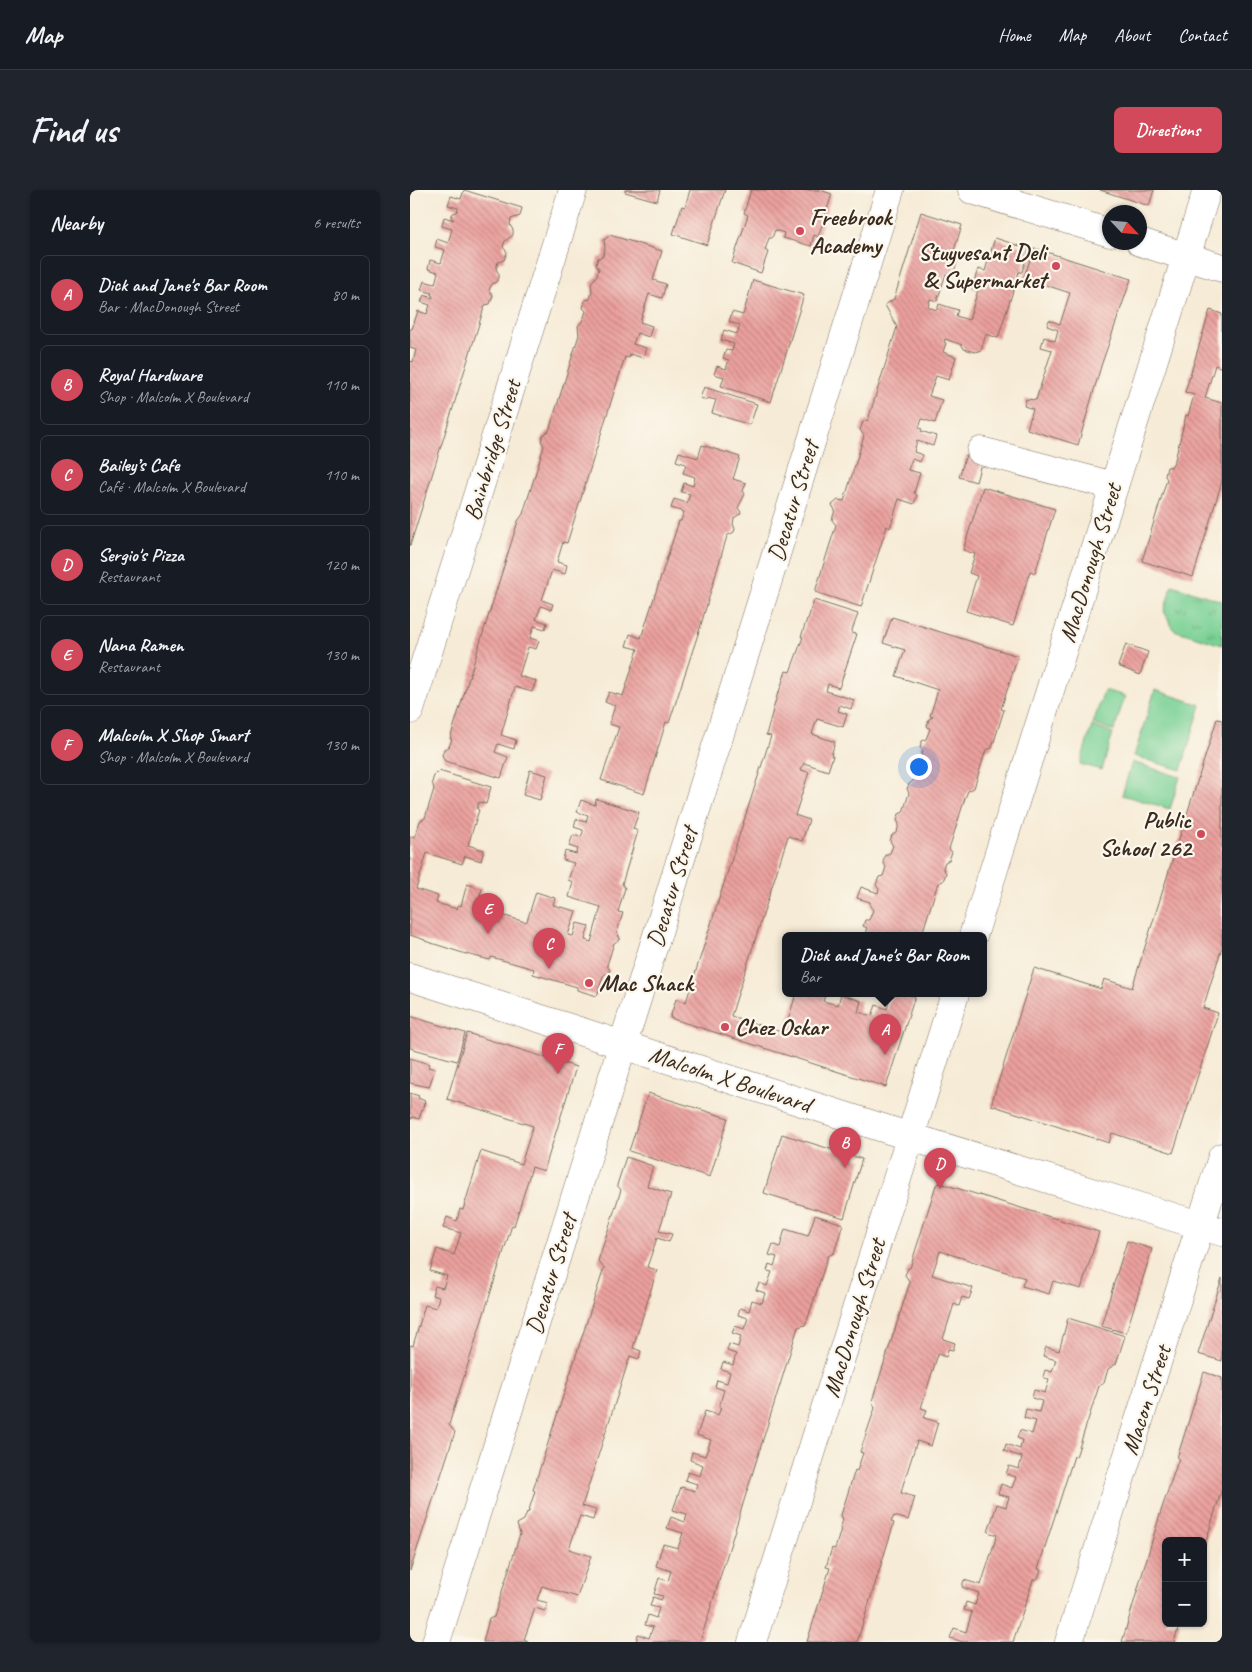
<!DOCTYPE html>
<meta charset="utf-8">
<style>
:root{--surface:#171b24;--page:#20242c;--text:#f1f3f6;--muted:#9ea1a6;--line:#363941;--accent:#d1495b}
body{margin:0;font-family:Caveat,sans-serif;background:var(--page);color:var(--text)}
.controls{position:absolute;right:15px;bottom:15px;display:grid;overflow:hidden;border-radius:8px;box-shadow:0 1px 4px #0004}
.controls button{width:45px;height:45px;display:grid;place-items:center;padding:0;border:0;border-bottom:1px solid var(--line);background:var(--surface);color:var(--text);font:25px sans-serif}
.compass{position:absolute;left:692px;top:15px;width:45px;height:45px;border-radius:50%;background:var(--surface);box-shadow:0 1px 4px #0004;rotate:116deg}
.you{position:absolute;left:508px;top:576px;width:18px;height:18px;margin:-12px;border:4px solid #fff;border-radius:50%;background:#1a73e8;box-shadow:0 0 0 8px #1a73e833}
.badge{display:grid;place-items:center;width:32px;height:32px;border-radius:50%;background:var(--accent);color:#fff;font-size:16px;font-weight:700}
.pin{position:absolute;translate:-50% -41px;filter:drop-shadow(0 1px 2px #0008)}
.pin::after{content:'';position:absolute;top:26px;width:18px;height:15px;background:inherit;clip-path:polygon(0 0,100% 0,50% 100%)}
.popup{position:absolute;left:372px;top:742px;width:205px;height:65px;box-sizing:border-box;display:grid;place-content:center;border-radius:8px;background:var(--surface);filter:drop-shadow(0 1px 4px #0005);font-size:16px;white-space:nowrap;color:var(--muted)}
.popup b{font-size:19px;color:var(--text)}
.popup::after{content:'';position:absolute;left:50%;top:100%;margin-left:-10px;border:10px solid transparent;border-top-color:var(--surface)}
.list{margin:0;padding:0;list-style:none}
h2{display:flex;justify-content:space-between;align-items:center;height:65px;margin:0;padding:0 20px;font-size:21px}
h2 small{font-size:16px;font-weight:400;color:var(--muted)}
.list li{display:grid;grid-template-columns:32px 1fr auto;gap:15px;align-items:center;box-sizing:border-box;height:80px;margin:0 10px 10px;padding:0 10px;border:1px solid var(--line);border-radius:8px}
.list b{display:block;font-size:19px;white-space:nowrap}
.list p{margin:0;font-size:16px;white-space:nowrap;color:var(--muted)}
.list em{font-size:16px;font-style:normal;color:var(--muted)}
.map{position:relative;flex:none;width:812px;height:1452px;overflow:hidden;border-radius:8px}
header{display:flex;align-items:center;gap:30px;box-sizing:border-box;height:70px;padding:0 25px;background:var(--surface);border-bottom:1px solid var(--line)}
header strong{font-size:24px}
nav{display:flex;gap:28px;margin-inline-start:auto;font-size:18px}
.intro{display:flex;align-items:center;justify-content:space-between;box-sizing:border-box;height:120px;padding:0 30px}
h1{margin:0;font-size:35px}
.button{padding:12px 22px;border-radius:8px;background:var(--accent);color:#fff;font-size:18px;font-weight:700}
main{display:flex;gap:30px;padding:0 30px}
aside{flex:1;background:var(--surface);border-radius:8px;box-shadow:0 1px 4px #0004}
.map>svg:first-child{display:block}
.grass{fill:#7ad195;stroke:#5a7e5a}
.park{fill:url(#park-tufts);stroke:#5a7e5a}
.building{fill:url(#building-back-hatch)}
.lines{fill:none;stroke-linecap:round;stroke-linejoin:round}
.minor-casing{stroke:#7c6e5e;stroke-width:29}
.minor{stroke:#fff;stroke-width:28}
.poi-dot{fill:#d1495b;stroke:#fbf7ec;stroke-width:2}
.labels{text-anchor:middle;stroke-width:4.5;stroke-linejoin:round;paint-order:stroke}
.poi-label{font-size:24px;font-weight:bold;fill:#3b2a1e;stroke:#fbf7ec;text-anchor:start}
.street-label{font-size:24px;fill:#3b2a1e;stroke:#fbf7ec}
</style>
<header>
<strong>Map</strong>
<nav><a>Home</a><a>Map</a><a>About</a><a>Contact</a></nav>
</header>
<div class="intro"><h1>Find us</h1><a class="button">Directions</a></div>
<main>
<aside>
<h2>Nearby<small>6 results</small></h2>
<ul class="list">
<li><span class="badge">A</span><div><b>Dick and Jane's Bar Room</b><p>Bar · MacDonough Street</p></div><em>80 m</em></li>
<li><span class="badge">B</span><div><b>Royal Hardware</b><p>Shop · Malcolm X Boulevard</p></div><em>110 m</em></li>
<li><span class="badge">C</span><div><b>Bailey’s Cafe</b><p>Café · Malcolm X Boulevard</p></div><em>110 m</em></li>
<li><span class="badge">D</span><div><b>Sergio's Pizza</b><p>Restaurant</p></div><em>120 m</em></li>
<li><span class="badge">E</span><div><b>Nana Ramen</b><p>Restaurant</p></div><em>130 m</em></li>
<li><span class="badge">F</span><div><b>Malcolm X Shop Smart</b><p>Shop · Malcolm X Boulevard</p></div><em>130 m</em></li>
</ul>
</aside>
<div class="map">
<svg width="812" height="1452" viewBox="0 0 812 1452">
<defs>
<pattern id="park-tufts" width="24" height="20" patternUnits="userSpaceOnUse" patternTransform="scale(1.25)"><rect width="24" height="20" fill="#7ad195"/><path d="M3 7l-1-3M5 7V3M7 7l1-3M15 17l-1-3M17 17v-4M19 17l1-3" fill="none" stroke="#65aa79"/></pattern>
<pattern id="building-back-hatch" width="6" height="6" patternUnits="userSpaceOnUse" patternTransform="scale(1.25)"><rect width="6" height="6" fill="#eba09e"/><path d="M-1 5l2 2M0 0l6 6M5-1l2 2" fill="none" stroke="#c08380"/></pattern>
</defs>
<rect width="100%" height="100%" fill="#fbf7ec"/>
<filter id="ink" filterUnits="userSpaceOnUse"><feTurbulence type="fractalNoise" baseFrequency=".02" numOctaves="2"/><feDisplacementMap in="SourceGraphic" scale="10" xChannelSelector="R" yChannelSelector="G"/><feConvolveMatrix kernelMatrix="1 2 1 2 8 2 1 2 1" color-interpolation-filters="sRGB"/></filter>
<filter id="wash" filterUnits="userSpaceOnUse"><feTurbulence type="fractalNoise" baseFrequency=".0096" numOctaves="4" result="noise"/><feDisplacementMap in="SourceGraphic" scale="20" xChannelSelector="R" yChannelSelector="G"/><feGaussianBlur stdDeviation="1.12" result="paint"/><feColorMatrix in="noise" values="0 0 0 0 0 0 0 0 0 0 0 0 0 0 0 0 0 1.4 0 .05"/><feComposite in="paint" operator="in"/></filter>
<g filter="url(#wash)">
<rect width="100%" height="100%" fill="#f6ebd6"/>
<g class="grass">
<polygon points="694,500 715,506 704,541 683,534"/>
<polygon points="745,500 791,515 771,580 724,566"/>
<polygon points="682,536 703,543 692,580 670,574"/>
<polygon points="722,572 770,587 760,619 712,605"/>
</g>
<polygon class="park" points="762,395 812,411 812,455 764,440 754,421"/>
<g id="blocks">
<g class="building">
<polygon points="54,0 112,18 110,26 101,29 100,35 103,40 103,45 95,51 93,57 97,62 94,70 88,72 86,79 89,84 89,88 86,92 82,94 79,100 83,105 80,114 75,115 73,121 0,356 0,171 3,172 6,160 0,158 0,139 2,139 8,121 17,124 20,115 11,112 14,105 23,108 23,106 21,105 22,103 11,100 14,91 25,94 28,82 18,79 20,70 31,73 35,60 25,57 27,49 38,53 42,39 32,36 34,27 44,30 41,27 43,23 47,22 48,18 38,15 41,6 51,9"/>
<polygon points="215,0 250,0 247,11 215,2"/>
<polygon points="280,0 315,0 297,55 263,44 272,16 275,17"/>
<polygon points="341,0 410,0 422,4 408,47 404,45 401,56 373,48 374,43 365,40 362,48 359,48 355,60 358,62 351,83 322,73 338,25 334,23"/>
<polygon points="690,0 744,0 739,16"/>
<polygon points="511,22 552,35 542,67 548,69 543,86 536,84 527,111 520,109 518,117 527,120 529,114 548,120 546,126 559,130 568,100 562,98 568,79 575,81 585,48 619,59 612,82 609,82 588,148 576,144 571,160 565,162 554,159 552,155 535,149 534,152 536,153 533,162 546,167 539,190 526,186 519,206 532,210 525,233 512,229 509,238 512,239 511,241 526,246 523,256 507,251 504,262 513,265 510,272 502,269 498,280 510,283 504,303 507,305 504,314 489,309 480,338 477,336 451,417 405,402 426,335 422,330 425,320 422,315 428,310 434,311 454,246 450,240 453,232 458,230 487,137 475,115 484,109"/>
<polygon points="200,45 252,61 243,90 256,94 252,108 239,104 230,132 242,136 239,147 227,143 223,154 236,158 233,168 220,164 219,168 215,167 157,353 153,352 147,372 157,375 155,384 142,380 132,410 143,414 141,420 131,416 126,429 137,433 135,439 124,436 120,448 129,451 126,459 118,457 109,486 126,491 122,502 105,497 91,545 106,550 104,559 88,554 85,562 98,567 91,588 35,571 32,565 34,559 39,557 42,549 40,549 108,331 113,324 134,256 131,251 133,245 139,241 169,145 168,136 173,130 176,121 173,118 175,110 180,109 182,101 181,93 186,87 189,79 186,75 188,68 193,66 195,58 194,50"/>
<polygon points="624,58 721,89 691,176 668,255 617,239 623,219 614,216 616,209 626,210 642,160 631,157 634,147 645,151 648,140 637,136 639,130 650,134 660,103 614,88"/>
<polygon points="343,90 394,105 361,212 311,196 314,187 304,184 307,176 316,179 319,170 313,168 316,160 322,161 324,154 311,150 314,140 327,144 330,135 319,132 322,122 333,125"/>
<polygon points="800,120 812,124 812,178 805,175 795,208 812,213 812,291 783,387 732,371 757,289 755,286 757,277 761,277 765,270 776,225 778,226 784,205 775,202"/>
<polygon points="294,197 347,214 340,235 302,223 306,210 297,208 297,210 290,208"/>
<polygon points="292,255 330,267 323,289 336,293 333,301 335,304 328,318 331,322 330,324 324,328 323,334 325,339 324,342 317,346 290,438 259,533 256,532 234,604 191,590 209,537 199,534 205,516 195,512 199,502 213,506 228,459 216,456 220,444 231,448 269,331 271,331 274,322 261,318 264,309 277,313 280,304 271,302 274,293 283,296 285,287 273,283 276,274 266,271 269,262 288,268"/>
<polygon points="556,265 572,270 566,292 549,287"/>
<polygon points="573,297 645,319 625,383 620,381 603,436 556,421 567,386 559,383 565,364 553,360"/>
<polygon points="404,410 448,424 441,443 447,444 429,498 418,494 416,501 444,510 441,519 430,515 428,521 437,524 433,537 407,529 402,544 425,552 421,566 423,566 418,581 394,573 391,580 399,582 385,625 399,630 392,651 378,646 321,826 374,843 386,804 416,804 413,811 428,815 431,804 442,808 451,811 448,822 462,826 466,815 477,819 481,804 496,804 505,806 476,897 260,828 266,809 276,812 361,546 356,545 368,502 369,502 376,481 380,482 393,447 391,447 397,429 398,429"/>
<polygon points="482,427 608,466 591,519 594,520 582,558 576,560 564,598 558,601 555,608 539,659 542,662 539,670 535,672 533,678 536,683 533,691 528,693 512,744 514,746 454,746 457,738 453,736 455,730 459,730 463,720 460,716 460,712 447,708 451,697 468,703 469,699 466,695 469,687 473,686 476,677 473,672 475,665 480,663 483,656 480,651 482,645 487,642 489,634 487,630 489,624 493,622 496,613 499,603 497,599 499,594 503,591 506,582 504,579 506,572 510,570 513,561 510,557 512,551 516,549 520,539 517,536 519,529 523,527 520,526 528,500 486,486 495,460 473,453"/>
<polygon points="716,454 738,462 730,485 708,476"/>
<polygon points="807,529 812,530 812,757 793,818 808,823 763,963 702,943 699,953 581,915 624,778 691,799 694,789 722,798"/>
<polygon points="120,580 137,585 130,610 113,605"/>
<polygon points="29,581 81,597 76,614 69,612 67,619 69,620 58,655 74,660 71,671 55,666 52,674 17,663 6,699 28,706 26,713 47,719 48,715 51,716 57,694 72,699 65,720 69,721 70,718 115,732 117,731 126,702 145,708 143,715 166,721 158,745 163,746 167,733 179,736 175,750 181,752 191,717 159,707 163,692 158,690 164,673 153,670 155,661 166,664 168,659 159,656 163,645 171,647 173,642 173,640 164,637 166,629 176,632 178,625 167,622 171,610 185,615 186,609 229,622 223,639 228,641 212,694 215,698 208,722 213,723 207,742 210,749 204,753 197,775 200,781 193,786 187,806 167,800 167,797 123,784 124,779 81,767 80,770 56,764 15,751 15,750 0,745 0,647 5,646 10,631 15,628 24,599 22,592 24,586"/>
<polygon points="0,826 55,843 47,871 0,858"/>
<polygon points="57,843 166,877 134,981 122,977 104,1036 102,1035 41,1228 39,1235 45,1242 0,1381 0,1155 3,1156 15,1115 26,1118 29,1107 22,1105 25,1096 33,1098 37,1086 20,1081 27,1059 44,1065 51,1043 33,1038 37,1027 47,1031 50,1019 53,1020 71,961 111,974 123,936 37,909"/>
<polygon points="0,868 19,874 18,877 25,879 19,897 0,893"/>
<polygon points="0,903 9,906 8,908 15,911 9,929 2,927 2,929 0,928"/>
<polygon points="238,903 318,928 300,987 219,961"/>
<polygon points="372,944 452,969 434,1028 354,1003"/>
<polygon points="216,967 243,976 237,996 261,1004 249,1041 262,1044 259,1052 247,1048 237,1077 247,1080 223,1158 231,1161 229,1169 220,1166 172,1316 186,1320 183,1330 170,1326 159,1359 181,1366 167,1407 132,1396 127,1410 138,1413 135,1421 125,1418 114,1450 118,1452 73,1452 79,1429 84,1427 110,1344 107,1334 114,1330 117,1322 118,1323 125,1301 123,1300 194,1078 188,1071 211,1000 207,995"/>
<polygon points="530,993 689,1042 671,1099 643,1091 639,1104 612,1096 615,1088 530,1061 522,1085 563,1098 559,1109 552,1107 549,1116 544,1114 533,1149 545,1153 543,1160 538,1159 536,1167 528,1164 511,1218 517,1220 514,1228 528,1232 521,1256 507,1251 493,1295 491,1303 505,1307 498,1330 484,1326 481,1332 484,1333 447,1452 397,1452 420,1378 416,1377 422,1358 425,1359 431,1339 430,1338 433,1330 431,1325 445,1280 447,1281 453,1263 450,1262 465,1218 462,1211 500,1092 495,1085 498,1078 500,1078 526,995"/>
<polygon points="405,1025 433,1034 424,1063 418,1066 398,1128 395,1135 388,1137 290,1452 226,1452 228,1444 239,1448 243,1437 235,1435 238,1425 246,1428 249,1418 240,1416 243,1407 251,1410 253,1406 244,1404 249,1388 258,1391 261,1381 246,1376 253,1354 268,1358 273,1343 257,1338 261,1327 275,1332 277,1324 263,1320 271,1297 285,1301 287,1294 275,1290 278,1282 290,1286 293,1275 280,1270 282,1262 295,1266 301,1250 287,1245 295,1221 308,1225 311,1218 309,1217 314,1200 305,1197 307,1190 317,1193 320,1182 311,1179 313,1172 323,1175 326,1164 317,1161 319,1154 328,1157 331,1146 322,1143 325,1136 334,1139 338,1128 328,1125 330,1118 339,1121 342,1110 352,1113 355,1103 346,1100 349,1093 357,1096 362,1082 357,1081 359,1074 364,1076 367,1067 359,1065 363,1054 370,1057 375,1039 398,1046"/>
<polygon points="717,1051 742,1059 716,1143 691,1136"/>
<polygon points="812,1088 812,1171 788,1164"/>
<polygon points="658,1128 715,1146 706,1174 698,1179 694,1193 689,1196 666,1267 664,1266 634,1360 628,1379 631,1380 628,1388 623,1390 603,1452 553,1452 540,1448 544,1438 556,1442 562,1422 554,1420 556,1412 565,1415 569,1403 552,1397 554,1390 571,1395 587,1345 578,1342 587,1314 596,1317 599,1307 588,1304 591,1294 602,1298 606,1287 596,1284 599,1276 609,1279 612,1267 594,1261 596,1254 610,1259 612,1250 607,1248 610,1240 622,1244 626,1231 614,1228 616,1219 629,1222 632,1211 622,1208 624,1200 635,1203 639,1190 633,1187 635,1180 642,1182 646,1170 633,1166 636,1157 649,1161"/>
<polygon points="794,1182 812,1188 812,1299 806,1318 794,1358 793,1351 756,1351 756,1433 770,1433 764,1452 712,1452 751,1321 769,1268 767,1268"/>
</g>
</g>
</g>
<g filter="url(#ink)">
<use href="#blocks" fill-opacity="0" stroke="#7c6e5e" stroke-width="1"/>
<g class="lines">
<defs>
<g id="minor">
<polyline points="562,0 700,43"/>
<polyline points="730,52 812,78"/>
<polyline points="571,261 704,296"/>
<polyline points="0,520 163,0"/>
<polyline points="563,746 797,0"/>
<polyline points="0,787 501,947 812,1042"/>
<polyline points="26,1452 480,0"/>
<polyline points="342,1452 545,804"/>
<polyline points="659,1452 812,967"/>
</g>
</defs>
<use href="#minor" class="minor-casing"/>
<use href="#minor" class="minor"/>
</g>
</g>
<g class="poi-dot">
<circle cx="390" cy="41" r="5"/>
<circle cx="646" cy="76" r="5"/>
<circle cx="791" cy="644" r="5"/>
<circle cx="179" cy="793" r="5"/>
<circle cx="315" cy="837" r="5"/>
</g>
<g class="labels">
<g class="poi-label">
<text x="400" y="35">Freebrook<tspan x="400" dy="28">Academy</tspan></text>
<text x="636" y="70" text-anchor="end">Stuyvesant Deli<tspan x="636" dy="28">&amp; Supermarket</tspan></text>
<text x="781" y="638" text-anchor="end">Public<tspan x="781" dy="28">School 262</tspan></text>
<text x="189" y="801">Mac Shack</text>
<text x="325" y="845">Chez Oskar</text>
</g>
<g class="street-label">
<text transform="translate(82 260) rotate(-73)" y="8">Bainbridge Street</text>
<text transform="translate(383 311) rotate(-73)" y="8">Decatur Street</text>
<text transform="translate(680 373) rotate(-73)" y="8">MacDonough Street</text>
<text transform="translate(262 697) rotate(-73)" y="8">Decatur Street</text>
<text transform="translate(320 889) rotate(18)" y="8">Malcolm X Boulevard</text>
<text transform="translate(141 1084) rotate(-73)" y="8">Decatur Street</text>
<text transform="translate(444 1128) rotate(-73)" y="8">MacDonough Street</text>
<text transform="translate(736 1210) rotate(-72)" y="8">Macon Street</text>
</g>
</g>
</svg>
<div class="controls">
<button>+</button>
<button>−</button>
</div>
<svg class="compass" viewBox="-18 -18 36 36"><path d="M0-13l5 13h-10z" fill="#e53935"/><path d="M0 13l5-13h-10z" fill="#9ea1a6"/></svg>
<div class="you"></div>
<div class="pin badge" style="left:475px;top:865px">A</div>
<div class="popup"><b>Dick and Jane's Bar Room</b>Bar</div>
<div class="pin badge" style="left:435px;top:978px">B</div>
<div class="pin badge" style="left:139px;top:779px">C</div>
<div class="pin badge" style="left:530px;top:999px">D</div>
<div class="pin badge" style="left:78px;top:744px">E</div>
<div class="pin badge" style="left:148px;top:884px">F</div>
</div>
</main>
